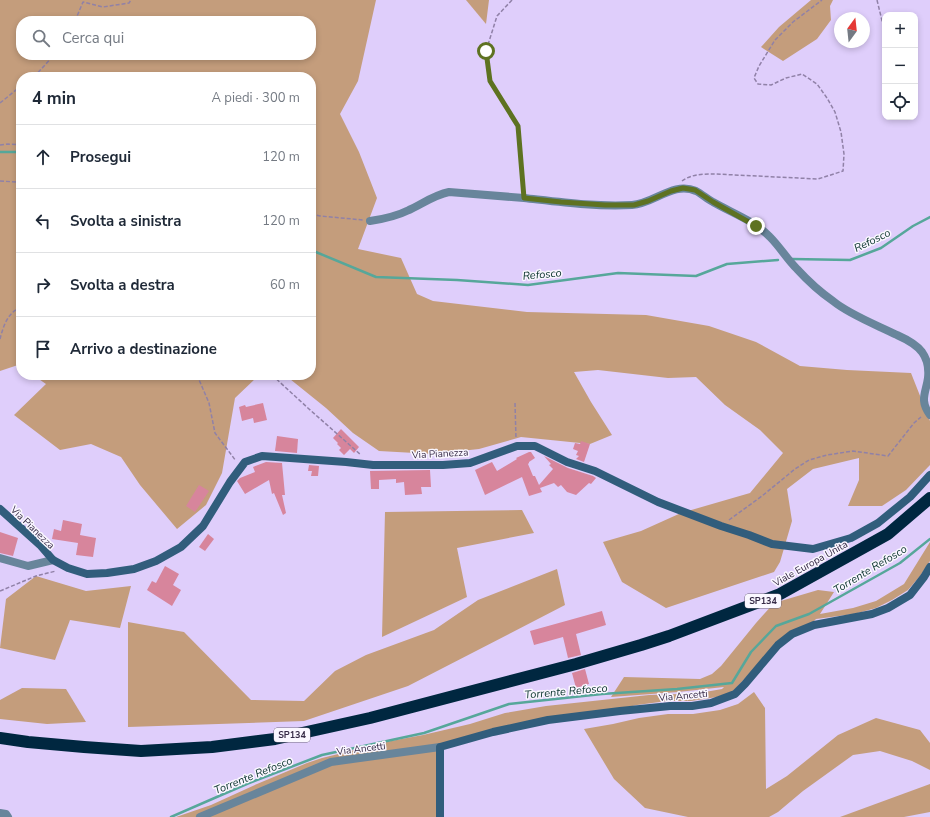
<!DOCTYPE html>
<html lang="it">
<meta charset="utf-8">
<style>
:root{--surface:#fff;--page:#f6f6f7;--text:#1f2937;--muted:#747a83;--line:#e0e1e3}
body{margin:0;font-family:"Nunito Sans",sans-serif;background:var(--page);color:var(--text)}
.controls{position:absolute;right:12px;top:12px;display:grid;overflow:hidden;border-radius:8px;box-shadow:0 2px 6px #0003}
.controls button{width:36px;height:36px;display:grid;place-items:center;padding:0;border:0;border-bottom:1px solid var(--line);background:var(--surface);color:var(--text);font:20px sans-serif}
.compass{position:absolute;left:834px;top:12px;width:36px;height:36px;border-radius:50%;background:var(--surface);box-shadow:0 2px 6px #0003;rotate:15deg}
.stop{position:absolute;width:12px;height:12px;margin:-9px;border:3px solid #5e7221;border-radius:50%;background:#fff}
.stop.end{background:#5e7221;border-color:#fff;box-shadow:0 1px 4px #0008}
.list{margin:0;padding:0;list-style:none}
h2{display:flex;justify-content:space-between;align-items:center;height:52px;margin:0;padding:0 16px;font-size:17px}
h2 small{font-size:13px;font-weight:400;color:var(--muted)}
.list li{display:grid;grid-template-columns:26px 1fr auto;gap:12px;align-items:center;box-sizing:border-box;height:64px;padding:0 16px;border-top:1px solid var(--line)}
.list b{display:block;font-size:15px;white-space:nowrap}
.list em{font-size:13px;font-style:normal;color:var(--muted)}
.icon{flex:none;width:22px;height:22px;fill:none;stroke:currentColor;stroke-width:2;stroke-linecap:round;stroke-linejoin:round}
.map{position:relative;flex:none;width:930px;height:817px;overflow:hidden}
.search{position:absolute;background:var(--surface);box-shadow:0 2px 6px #0003;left:16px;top:16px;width:300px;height:44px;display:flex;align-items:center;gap:10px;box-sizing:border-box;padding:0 14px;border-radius:16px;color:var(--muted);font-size:15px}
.panel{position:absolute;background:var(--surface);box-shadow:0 2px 6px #0003;left:16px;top:72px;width:300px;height:308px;border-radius:16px}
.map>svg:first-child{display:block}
.green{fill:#c49d7c;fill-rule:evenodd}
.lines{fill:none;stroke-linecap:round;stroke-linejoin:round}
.stream{stroke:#56a79a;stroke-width:2.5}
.building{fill:#d7859c}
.path{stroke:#9081a7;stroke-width:1.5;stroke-dasharray:4 2;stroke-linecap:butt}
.street{stroke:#68859b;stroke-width:8}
.secondary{stroke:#315d7c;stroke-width:8}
.highway{stroke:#002740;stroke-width:12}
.route{stroke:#5e7221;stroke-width:5}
.labels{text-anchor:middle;stroke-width:3;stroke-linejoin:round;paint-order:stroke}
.shield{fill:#faf7ff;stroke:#71687e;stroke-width:1}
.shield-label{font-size:9px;font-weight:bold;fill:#362a47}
.street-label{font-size:10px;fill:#362a47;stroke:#faf7ff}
.water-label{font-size:11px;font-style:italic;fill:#09322c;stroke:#faf7ff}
</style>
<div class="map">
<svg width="930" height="817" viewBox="0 0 930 817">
<rect width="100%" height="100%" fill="#dfcefb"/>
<g class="green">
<path d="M0,0H376L358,81L340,114L359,152L377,198L358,249L401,258L417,294L433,301L527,312L646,315L709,326L756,342L800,366L847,370L911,373L930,421V465L906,490L882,506H848L859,480V458L813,469L787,489L792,521L780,562L774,572L666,608L622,582L603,542L641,531L681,513L750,493L783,453L760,430L725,405L696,377L668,378L598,370L574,372L591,402L612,435L590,444L521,437L479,449L433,454L379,451L353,433L326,408L285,375H311V77H21V366L18,365L0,371ZM21,21H311V55H21Z"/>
<polygon points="466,0 489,0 486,24"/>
<polygon points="811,0 833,0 830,6 831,20 817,39 783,61 761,47 779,27"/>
<polygon points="33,375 268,375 258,376 235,398 222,473 206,505 177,529 140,485 121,457 91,444 60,450 14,415 46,384"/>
<polygon points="522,510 534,533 457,548 467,597 382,637 385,512"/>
<polygon points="930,542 930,561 920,576 908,590 892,600 876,608 854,614 816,619 813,622 777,645 732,692 717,697 691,701 667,701 637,705 611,711 490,731 442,746 439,817 176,817 211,805 257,784 307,763 322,758 391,741 423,735 470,724 505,713 546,706 649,695 679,694 705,692 722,689 724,687 678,692 611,697 624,677 700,679 712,674 721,666 756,623 774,603 818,590 834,592 820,614 853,608 876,601 904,584"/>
<polygon points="557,569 565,605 408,686 304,721 128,727 128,622 184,632 251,700 304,701 335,671 366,655 434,630 478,600"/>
<polygon points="36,576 86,591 131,586 120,628 70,620 55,660 0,648 6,599"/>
<polygon points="22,688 66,689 86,722 47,724 0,719 0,700"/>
<polygon points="754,692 765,708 766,789 787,776 838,735 876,718 920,730 930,743 930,770 912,761 880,751 853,755 803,791 778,812 769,817 688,817 645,808 614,779 584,729 613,724 639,718 668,714 693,714 720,710 738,704"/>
<polygon points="930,784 930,812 904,817 840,817"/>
</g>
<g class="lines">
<g class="stream">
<polyline points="0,152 21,152"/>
<polyline points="311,250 376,277 457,280 528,285 618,273 696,276 727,264 778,260"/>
<polyline points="792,259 850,260 881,248 913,226 930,217"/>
<polyline points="171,817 249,783 322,755 424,733 509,704 602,694 677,689 732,683 751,652 776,626 809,614 900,563 930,539"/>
</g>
</g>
<g class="building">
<polygon points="263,403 267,420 254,423 253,418 242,421 239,407 245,405 246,407"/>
<polygon points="341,429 359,447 354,453 350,449 344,455 339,450 341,448 337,444 338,443 333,438"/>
<polygon points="277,436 298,439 297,453 275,451"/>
<polygon points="581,441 590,444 584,462 576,459 579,456 576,455 578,451 573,449 575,443 580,444"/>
<polygon points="529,452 531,452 535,458 529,462 529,463 528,464 533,476 535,476 539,485 553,469 549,465 551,464 544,456 568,468 593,476 596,478 591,484 589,483 576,495 567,492 561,485 558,487 554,483 540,488 542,492 529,496 522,477 485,495 475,470 492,462 497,471 517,459 516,458"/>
<polygon points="266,462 282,463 285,495 282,495 286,513 283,515 274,493 272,494 269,480 245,494 237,481 240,478 255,472 253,467"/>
<polygon points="309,465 319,466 318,476 311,476 312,471 308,471"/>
<polygon points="430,470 431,487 421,487 422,494 405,495 404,482 396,483 396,479 379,480 379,489 371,489 370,471"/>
<polygon points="199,485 209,491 195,512 186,506"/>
<polygon points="63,520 82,524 80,535 96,538 93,557 76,555 78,543 52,539 54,529 61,531"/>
<polygon points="0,532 18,538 13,556 0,553"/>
<polygon points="208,534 214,539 205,551 199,547"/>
<polygon points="165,566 179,574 173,585 181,590 172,606 147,590 152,581 156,583"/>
<polygon points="602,611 606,625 576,634 581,655 568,658 563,637 534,645 530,631"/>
<polygon points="585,669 589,684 576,688 572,673"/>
</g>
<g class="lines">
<g class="path">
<polyline points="512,0 497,16 486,51 490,81 518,127 523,190"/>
<polyline points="877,0 885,33"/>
<polyline points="75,21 83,2 103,7 129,3 131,0"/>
<polyline points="34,77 54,55"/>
<polyline points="0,103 21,86"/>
<polyline points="0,145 8,144 21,145"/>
<polyline points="0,181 16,182 21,185"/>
<path d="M682,181C691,174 704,174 715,174L818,179L843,171L844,154L841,132L835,112L827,98L817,84L802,74L786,78L771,85L758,84L754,78L759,66L775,40L793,22L822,0"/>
<polyline points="311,214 320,216 363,220"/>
<path d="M0,339C3,327 8,311 21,308"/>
<polyline points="197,375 209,403 215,433 236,461"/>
<polyline points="272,375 309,409 361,455"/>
<polyline points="515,403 516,439"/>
<polyline points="729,520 762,496 795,469 809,460 827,455 853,451 888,456 914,423 921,417"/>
<polyline points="0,591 36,576 56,571"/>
</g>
<g class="street">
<path d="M370,221C384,219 397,216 409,210C422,204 434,195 449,192C474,194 499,196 524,198C560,202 596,207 632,205C654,204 673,181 696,191C702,194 707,199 713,202C732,213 755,221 770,237C780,247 787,259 797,269C808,281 820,292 833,301C850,315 877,325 897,335C906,339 916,344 922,352C927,359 929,369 928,378C926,393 919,400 930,415"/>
<polyline points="0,558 28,566 53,560"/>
<polyline points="0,813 6,814 8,817"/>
<polyline points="200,817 331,762 440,747"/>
</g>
<g class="secondary">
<polyline points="0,509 40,545 53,560 68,568 87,574 107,573 134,569 156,561 181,547 203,526 230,482 245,462 262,456 346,462 373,465 443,465 470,463 517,446 535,446 567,462 595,471 658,502 721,526 749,535 772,544 813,549 851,538 878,523 910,497 930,475"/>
<polyline points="440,817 440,747 493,732 548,720 620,711 670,706 692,706 711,703 735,694 745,684 778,645 792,634 814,625 872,614 888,608 910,595 924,577 930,567"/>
</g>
<polyline class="highway" points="0,738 28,742 84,747 141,751 212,747 275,739 370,718 576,664 641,645 669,636 780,594 888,534 930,498"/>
</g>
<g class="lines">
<polyline class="route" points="486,51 490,81 518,126 524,198 561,202 605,205 634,205 648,201 671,191 683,188 695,190 713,202 756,226"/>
</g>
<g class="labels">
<g class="shield">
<rect x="745" y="594" width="36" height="14" rx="3"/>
<rect x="274" y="728" width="36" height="14" rx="3"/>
</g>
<g class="shield-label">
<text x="763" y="604">SP134</text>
<text x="292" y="738">SP134</text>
</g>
<g class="street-label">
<text transform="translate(440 453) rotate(-3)" y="4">Via Pianezza</text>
<text transform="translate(33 527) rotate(44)" y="4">Via Pianezza</text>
<text transform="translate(810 563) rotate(-29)" y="4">Viale Europa Unita</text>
<text transform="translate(683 695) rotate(-5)" y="4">Via Ancetti</text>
<text transform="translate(361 748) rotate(-7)" y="4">Via Ancetti</text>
</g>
<g class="water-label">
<text transform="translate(872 240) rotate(-26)" y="4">Refosco</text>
<text transform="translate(542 274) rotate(-5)" y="4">Refosco</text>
<text transform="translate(870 569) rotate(-31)" y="4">Torrente Refosco</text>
<text transform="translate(566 691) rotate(-5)" y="4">Torrente Refosco</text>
<text transform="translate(253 775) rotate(-22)" y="4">Torrente Refosco</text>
</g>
</g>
</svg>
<div class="controls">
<button>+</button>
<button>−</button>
<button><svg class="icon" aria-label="locate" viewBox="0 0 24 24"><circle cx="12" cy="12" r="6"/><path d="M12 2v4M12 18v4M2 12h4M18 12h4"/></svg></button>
</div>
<svg class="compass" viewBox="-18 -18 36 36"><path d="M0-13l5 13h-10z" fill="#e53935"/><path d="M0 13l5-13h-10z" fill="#747a83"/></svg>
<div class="stop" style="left:486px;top:51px"></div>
<div class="stop end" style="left:756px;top:226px"></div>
<div class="search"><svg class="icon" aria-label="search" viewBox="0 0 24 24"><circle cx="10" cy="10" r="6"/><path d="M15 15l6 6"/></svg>Cerca qui</div>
<section class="panel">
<h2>4 min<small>A piedi · 300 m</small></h2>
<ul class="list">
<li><svg class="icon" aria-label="ahead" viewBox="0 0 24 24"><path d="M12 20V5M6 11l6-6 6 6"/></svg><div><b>Prosegui</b></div><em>120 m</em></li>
<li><svg class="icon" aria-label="left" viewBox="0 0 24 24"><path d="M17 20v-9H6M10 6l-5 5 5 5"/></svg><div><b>Svolta a sinistra</b></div><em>120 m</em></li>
<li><svg class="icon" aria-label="right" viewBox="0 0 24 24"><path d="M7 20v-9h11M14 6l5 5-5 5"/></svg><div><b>Svolta a destra</b></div><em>60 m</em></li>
<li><svg class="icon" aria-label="arrive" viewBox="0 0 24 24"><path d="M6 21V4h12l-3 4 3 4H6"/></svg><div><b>Arrivo a destinazione</b></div></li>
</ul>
</section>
</div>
